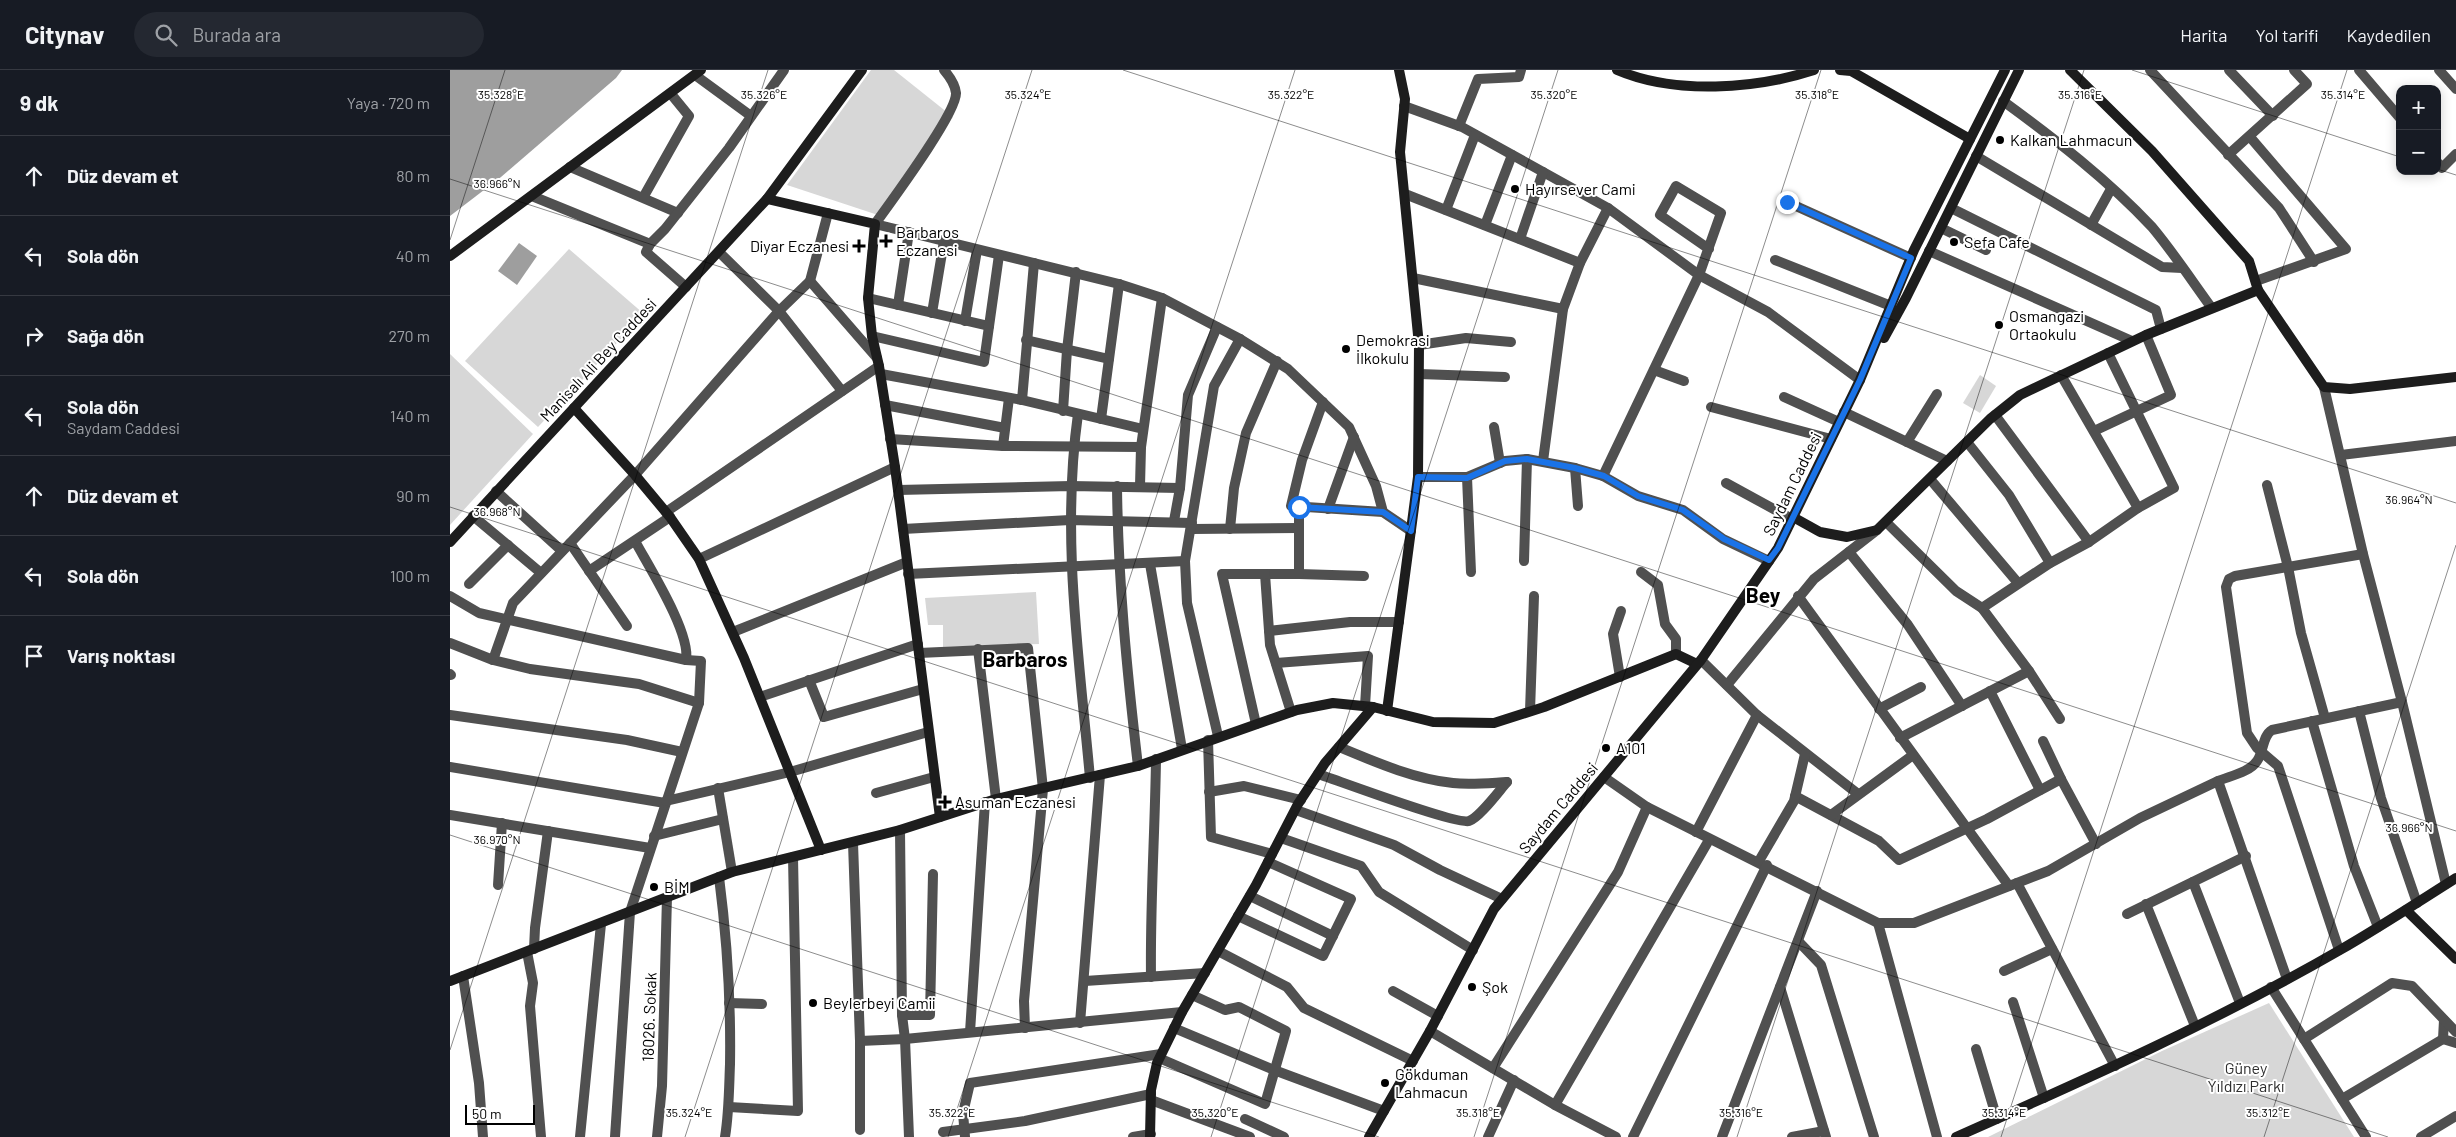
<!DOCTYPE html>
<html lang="tr">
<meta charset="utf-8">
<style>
:root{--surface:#171b24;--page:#242831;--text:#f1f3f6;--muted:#9ea1a6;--line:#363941}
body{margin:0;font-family:Barlow,sans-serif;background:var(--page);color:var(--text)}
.controls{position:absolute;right:15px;top:15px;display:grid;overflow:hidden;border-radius:10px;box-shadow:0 2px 12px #0003}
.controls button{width:45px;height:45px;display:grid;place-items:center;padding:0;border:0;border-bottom:1px solid var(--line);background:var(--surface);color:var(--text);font:25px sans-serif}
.scale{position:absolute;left:15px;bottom:12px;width:70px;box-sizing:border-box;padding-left:5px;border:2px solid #000;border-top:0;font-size:14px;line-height:18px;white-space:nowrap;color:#000;-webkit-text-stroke:4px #fff;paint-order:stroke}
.stop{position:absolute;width:15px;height:15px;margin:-11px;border:4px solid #1a73e8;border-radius:50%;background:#fff}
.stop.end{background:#1a73e8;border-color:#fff;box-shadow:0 1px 5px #0008}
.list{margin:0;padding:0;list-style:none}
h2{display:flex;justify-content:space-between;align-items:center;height:65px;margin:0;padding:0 20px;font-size:21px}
h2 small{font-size:16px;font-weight:400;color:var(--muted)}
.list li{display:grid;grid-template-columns:32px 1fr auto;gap:15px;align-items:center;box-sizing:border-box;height:80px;padding:0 20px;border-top:1px solid var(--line)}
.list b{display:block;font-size:19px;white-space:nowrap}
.list p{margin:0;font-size:16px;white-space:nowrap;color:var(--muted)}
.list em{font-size:16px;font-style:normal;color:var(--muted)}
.icon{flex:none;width:28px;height:28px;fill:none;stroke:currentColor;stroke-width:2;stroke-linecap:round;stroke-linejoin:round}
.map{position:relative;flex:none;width:2006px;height:1067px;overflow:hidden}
header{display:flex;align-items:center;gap:30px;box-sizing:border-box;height:70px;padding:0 25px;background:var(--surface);border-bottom:1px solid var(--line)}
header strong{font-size:24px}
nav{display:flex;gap:28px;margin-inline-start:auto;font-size:18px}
.search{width:350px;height:45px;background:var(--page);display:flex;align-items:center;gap:12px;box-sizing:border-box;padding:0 18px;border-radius:28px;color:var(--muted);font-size:19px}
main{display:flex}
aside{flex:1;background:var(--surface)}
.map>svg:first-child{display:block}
.green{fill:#d7d7d7}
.water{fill:#9e9e9e}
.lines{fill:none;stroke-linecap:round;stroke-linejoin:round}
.street{stroke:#505050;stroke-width:10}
.secondary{stroke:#1d1d1d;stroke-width:10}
.route{stroke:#1a73e8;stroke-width:6}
.ticks{fill:none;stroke:#000;stroke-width:1;stroke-opacity:0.45}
.poi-dot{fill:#000;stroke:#fff;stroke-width:2}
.labels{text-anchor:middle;stroke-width:4;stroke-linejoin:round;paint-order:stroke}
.poi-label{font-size:16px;fill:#000;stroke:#fff;text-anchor:start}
.street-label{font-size:16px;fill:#000;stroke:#fff}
.park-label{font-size:16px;fill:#2e2e2e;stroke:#fff}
.district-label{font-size:21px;font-weight:bold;fill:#000;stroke:#fff}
.ticks-label{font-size:12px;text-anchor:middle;fill:#000;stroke:#fff;stroke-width:4;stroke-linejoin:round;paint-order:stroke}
</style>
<header>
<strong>Citynav</strong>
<div class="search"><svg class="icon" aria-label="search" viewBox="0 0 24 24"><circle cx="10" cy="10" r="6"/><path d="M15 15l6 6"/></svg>Burada ara</div>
<nav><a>Harita</a><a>Yol tarifi</a><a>Kaydedilen</a></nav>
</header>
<main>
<aside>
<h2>9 dk<small>Yaya · 720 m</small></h2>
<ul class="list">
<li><svg class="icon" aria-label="ahead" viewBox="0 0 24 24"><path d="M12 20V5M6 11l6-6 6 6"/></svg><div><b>Düz devam et</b></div><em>80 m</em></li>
<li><svg class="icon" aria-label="left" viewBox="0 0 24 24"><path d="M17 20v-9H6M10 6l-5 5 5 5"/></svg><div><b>Sola dön</b></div><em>40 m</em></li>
<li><svg class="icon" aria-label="right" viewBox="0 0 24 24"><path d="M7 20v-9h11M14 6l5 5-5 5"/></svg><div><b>Sağa dön</b></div><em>270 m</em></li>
<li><svg class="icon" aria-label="left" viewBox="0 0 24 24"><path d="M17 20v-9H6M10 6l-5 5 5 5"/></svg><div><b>Sola dön</b><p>Saydam Caddesi</p></div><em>140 m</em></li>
<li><svg class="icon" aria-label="ahead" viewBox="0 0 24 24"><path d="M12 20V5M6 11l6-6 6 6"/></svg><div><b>Düz devam et</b></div><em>90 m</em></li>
<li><svg class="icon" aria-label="left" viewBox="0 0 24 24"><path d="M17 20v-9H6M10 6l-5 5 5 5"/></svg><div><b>Sola dön</b></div><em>100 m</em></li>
<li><svg class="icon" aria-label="arrive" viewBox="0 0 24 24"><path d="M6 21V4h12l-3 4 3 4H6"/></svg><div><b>Varış noktası</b></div></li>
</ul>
</aside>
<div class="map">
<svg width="2006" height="1067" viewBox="0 0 2006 1067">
<rect width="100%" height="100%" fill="#fff"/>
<g class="green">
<polygon points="421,0 444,0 503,47 441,134 428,145 337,115"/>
<polygon points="119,179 194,244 88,357 15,291"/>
<polygon points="0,284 83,364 0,455"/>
<polygon points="1530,305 1546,316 1530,343 1513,333"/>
<polygon points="586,522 589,574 493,577 493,555 478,555 475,528"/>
<polygon points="1819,933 1904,1067 1538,1067 1712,981"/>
</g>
<g class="water">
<polygon points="0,0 172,0 166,8 51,107 0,146"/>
<polygon points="69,173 87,186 67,215 48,201"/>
</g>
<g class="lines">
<g class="street">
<path d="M494,0C500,7 505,14 506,23C507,43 440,133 425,154L669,214L712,228L790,269L838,299L899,357L926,416L933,442L961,461"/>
<polyline points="1700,0 1829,138 1864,192"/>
<polyline points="1779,0 1823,46"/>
<polyline points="1909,0 1950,48"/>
<polyline points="1989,0 2006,19"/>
<polyline points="245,5 301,46"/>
<path d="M1553,31C1605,69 1658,110 1702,157C1723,182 1742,211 1761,237"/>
<polyline points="954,36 1012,57 1158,138 1249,205 1318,242 1410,310"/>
<polyline points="1009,56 1028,9 1069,7 1071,0"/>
<polyline points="1800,67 1896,179 1806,211"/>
<polyline points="1778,85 1857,14 1844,0"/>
<polyline points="1526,86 1712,197 1732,198"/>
<polyline points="1987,92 1992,98 2006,84"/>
<polyline points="120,97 228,143"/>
<polyline points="955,124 1130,193"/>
<polyline points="82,126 200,174"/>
<polyline points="194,126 239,46 221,24"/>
<polyline points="1337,132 1461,188"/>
<polyline points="1501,138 1706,240 1711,259"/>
<polyline points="996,140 1025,65"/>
<polyline points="1035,155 1062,85"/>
<polyline points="1641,155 1661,119"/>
<polyline points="1491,158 1536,180"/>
<polyline points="1070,169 1093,102"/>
<polyline points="1479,181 1682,271"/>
<polyline points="269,182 329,241 392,321"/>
<polyline points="1325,190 1441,236"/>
<polyline points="963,208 1113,239"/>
<polyline points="360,211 427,288"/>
<polyline points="236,217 196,182 200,174 215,159 279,78 334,0"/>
<polyline points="418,228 539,256"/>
<polyline points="448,235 459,162"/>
<polyline points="482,243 494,171"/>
<polyline points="515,251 527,180"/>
<polyline points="422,266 534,292 549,185"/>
<polyline points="576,270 659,289"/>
<polyline points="969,275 1016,268 1061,272"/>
<polyline points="1204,300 1234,311"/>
<polyline points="431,304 572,330 693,359"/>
<polyline points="969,304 1055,307"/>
<polyline points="1611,305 1688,438"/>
<polyline points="1874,317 1913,484 1952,632 1996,814"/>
<polyline points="1334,327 1389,352"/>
<polyline points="572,330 584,193"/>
<polyline points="873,332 852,390 841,436 933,442"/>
<polyline points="435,335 555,358"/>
<polyline points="1261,337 1381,369"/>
<polyline points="613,341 617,280 626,202"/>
<polyline points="1394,342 1497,391"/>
<path d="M628,344C611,465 629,586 640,708"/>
<polyline points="1545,345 1639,472"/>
<polyline points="651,349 669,214"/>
<polyline points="1044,357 1050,393"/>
<polyline points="1644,361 1721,325 1696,265"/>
<polyline points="440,369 553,376 691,377"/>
<polyline points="1457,372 1487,324"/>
<polyline points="1517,372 1559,425 1600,493"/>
<polyline points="553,376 559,328"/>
<polyline points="1891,385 2006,371"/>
<polyline points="1093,391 1113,239 1130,193 1158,138"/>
<polyline points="1125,398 1128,436"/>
<polyline points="1153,406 1249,205 1271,143 1226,116 1210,145 1259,179"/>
<polyline points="968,407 1017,407 1055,391 1077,389 1125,398 1153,406 1188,426 1233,440 1273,469 1319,491"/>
<polyline points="1017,407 1021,502"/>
<polyline points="1480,409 1568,513"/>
<polyline points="1276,413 1342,449"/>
<polyline points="1817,415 1838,497 1851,563 1875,648"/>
<path d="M667,416C668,510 677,602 688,696"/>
<polyline points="690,416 691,377 712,228"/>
<polyline points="448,420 621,416 730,418"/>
<polyline points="46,421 112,481"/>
<polyline points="878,439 904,367"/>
<polyline points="216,442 429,296"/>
<polyline points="23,446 91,503"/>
<polyline points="724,451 730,418 738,325 767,257"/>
<polyline points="1436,452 1506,521 1532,538 1579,601 1610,649"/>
<polyline points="453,459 620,450 742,453"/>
<polyline points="742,459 848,458"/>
<polyline points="780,459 784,418 796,363 827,291"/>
<path d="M185,471C199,497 241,563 236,590"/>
<polyline points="120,473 177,556"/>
<polyline points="1399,482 1458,555 1512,636"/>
<polyline points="249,489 445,397"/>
<polyline points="1074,491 1077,389"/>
<polyline points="700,494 732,679"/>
<polyline points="139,501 220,447"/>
<polyline points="1191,502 1208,515 1215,554 1226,569 1226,584"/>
<polyline points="458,504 735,491"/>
<polyline points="849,504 914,506"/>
<polyline points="19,514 58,475"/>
<polyline points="0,526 29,543 236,590 251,591 249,633 180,842 165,1067"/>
<polyline points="1348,526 1559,816"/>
<polyline points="1532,538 1600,493 1639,472 1688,438 1724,418 1658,283"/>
<polyline points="819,561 900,552 949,552"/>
<polyline points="283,562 457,492"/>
<polyline points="0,573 43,590 80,599 189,614 249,633"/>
<polyline points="528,579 546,729"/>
<polyline points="469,583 578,578 593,719 574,931 575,958"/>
<polyline points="43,590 63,533 185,405 329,241 360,211 378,143"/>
<polyline points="1251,590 1307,645 1408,724"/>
<polyline points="826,593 918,586 915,636"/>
<polyline points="0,604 1,605"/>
<polyline points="1170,607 1163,564 1171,541"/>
<polyline points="359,610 374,647 473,619"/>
<polyline points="1277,615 1364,509 1427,460"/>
<polyline points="1540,621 1590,720"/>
<polyline points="310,627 468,574"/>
<polyline points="1429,639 1471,617"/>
<polyline points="1080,641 1084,526"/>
<polyline points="1909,641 1931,728 1967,833"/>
<polyline points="841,642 820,575 815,504 849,504 849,437"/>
<polyline points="0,645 177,670 232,682"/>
<polyline points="1862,651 1904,796 1928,857"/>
<polyline points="806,654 772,504 815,504"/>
<polyline points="768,666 737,533 735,491 764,316 790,269"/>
<polyline points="1450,668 1579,601"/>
<polyline points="758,670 761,767 822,784"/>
<polyline points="1593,671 1611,709 1646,774"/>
<path d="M889,677C925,692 964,709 1003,713C1020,715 1039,713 1057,712"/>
<polyline points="0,697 215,733"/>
<path d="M868,704C890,711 1006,755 1019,751C1029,748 1049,721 1057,712"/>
<polyline points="1154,707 1197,737 1428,853 1464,853 1598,801 1690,748 1768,711 1837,909"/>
<path d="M1768,711C1780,706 1800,702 1807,691C1814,682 1812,666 1822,660L1952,632"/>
<polyline points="268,718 282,802"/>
<polyline points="759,722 794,716 851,730"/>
<polyline points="426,723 484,707"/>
<polyline points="1345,726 1429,771 1449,790 1537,749 1611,709"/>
<polyline points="216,731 340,702 478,662"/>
<polyline points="846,740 944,775 990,800 1052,829"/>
<polyline points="0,745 200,778"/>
<polyline points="1381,745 1463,685"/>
<polyline points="450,760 452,945 455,969 459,1067"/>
<polyline points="1246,762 1307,645"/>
<polyline points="204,766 273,749"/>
<polyline points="831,768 911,796 929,822 1023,880"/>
<polyline points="403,773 410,971 410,1060"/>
<polyline points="1309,791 1344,731 1355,684"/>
<path d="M269,807C277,869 281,932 280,994C279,1019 279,1043 275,1067"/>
<polyline points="1743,812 1790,933"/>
<polyline points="1567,813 1665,996"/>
<polyline points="48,815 52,753"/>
<polyline points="800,826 883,866"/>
<polyline points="1696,834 1745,956"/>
<polyline points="1677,844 1796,786"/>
<polyline points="788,846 873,886 901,829 818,792"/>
<polyline points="1428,853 1487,1067"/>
<polyline points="1348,871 1371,895 1424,1067"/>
<polyline points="84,879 85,858 98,761"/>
<polyline points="1889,880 1828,696 1807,678 1797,663 1776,517 1779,509 1785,506 1913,484"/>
<polyline points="768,881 837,917 854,938 963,991"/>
<polyline points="77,882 83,913 80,936 91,1067"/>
<polyline points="1554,901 1602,879"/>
<polyline points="13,906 29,1013 33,1067"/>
<path d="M701,907C700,834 705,762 706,689"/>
<polyline points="635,911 755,903"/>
<polyline points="1330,917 1376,1067"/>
<polyline points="1821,917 1916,1067"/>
<polyline points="943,921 988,946"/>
<polyline points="1563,932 1594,1028"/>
<polyline points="279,933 312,934"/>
<polyline points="452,945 480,945 483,804"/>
<polyline points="1994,950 1993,969 2006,973"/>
<polyline points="630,953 650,705"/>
<polyline points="724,958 824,1000 934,1041"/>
<polyline points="980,961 1105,1035 1166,1067"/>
<polyline points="520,962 535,732"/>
<polyline points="1854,969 1942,913 1962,916 2006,962"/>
<polyline points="410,971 455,969 732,942"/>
<polyline points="1526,979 1547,1049"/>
<polyline points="709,988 815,1034 836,961 789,937 775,940 742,925"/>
<polyline points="1043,998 1168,802 1197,737"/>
<polyline points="1892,1029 1993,969"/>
<polyline points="701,1030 800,1067"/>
<polyline points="1105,1035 1259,770"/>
<polyline points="279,1037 348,1041 343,787"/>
<polyline points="795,1049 834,1067"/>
<polyline points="493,1062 575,1051 701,1024"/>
<polyline points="130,1067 151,854"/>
<polyline points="207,1067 212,1016 217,827"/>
<polyline points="515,1067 513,1043 520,1013 711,984"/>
<polyline points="683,1067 701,1064"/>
<polyline points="1038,1067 1064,1010"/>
<polyline points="1183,1067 1317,795"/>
<polyline points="1272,1067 1367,821"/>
<polyline points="1342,1067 1374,1061"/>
<polyline points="1971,1067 2006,1046"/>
</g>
<g class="secondary">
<path d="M1167,0C1225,25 1306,19 1364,0"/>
<polyline points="1390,0 1401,1 1520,69"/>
<polyline points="1620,0 1702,81 1799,191 1808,220"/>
<polyline points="317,129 425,154 418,228 422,266 429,296 445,397 490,747"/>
<polyline points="0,186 251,0"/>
<polyline points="1434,268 1456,228 1569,0"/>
<polyline points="124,338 185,405 220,447 249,489 294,588 371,780"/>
<polyline points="1343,447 1370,462 1397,467 1427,460 1540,349 1570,325 1696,265 1808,220 1874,317 1900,319 2006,307"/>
<polyline points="0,472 317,129 412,0"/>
<polyline points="937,641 968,407 969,275 950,82 955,29 949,0"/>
<polyline points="1956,840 2006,889"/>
<polyline points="0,911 282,802 450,760 546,729 688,696 847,640 883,633 923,637 983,652 1044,653 1094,637 1226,584 1247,594"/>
<polyline points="700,1067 701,1020 707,993 732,942 806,815 848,734 875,693 923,637"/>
<polyline points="919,1067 980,961 1044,839 1251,590 1328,478 1410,310 1464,180 1555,0"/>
<path d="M1506,1067C1637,1009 1767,951 1890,880C1930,857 1968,832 2006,808"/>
</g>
</g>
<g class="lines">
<polyline class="route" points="849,437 933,442 961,461 968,407 1017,408 1055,391 1077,389 1125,398 1154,406 1188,426 1233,440 1274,469 1319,490 1328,478 1410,310 1461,188 1337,132"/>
</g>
<path class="ticks" d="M673,0L2006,433M1682,0L1950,87M1987,99L2006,105M0,109L2006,761M0,170L55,0M0,437L1938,1067M0,765L929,1067M0,980L318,0M235,1067L582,0M498,1067L845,0M761,1067L1108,0M1024,1067L1371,0M1287,1067L1634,0M1551,1067L1897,0M1814,1067L2006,475"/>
<g class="poi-dot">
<circle cx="1550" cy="70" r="5"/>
<circle cx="1065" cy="119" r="5"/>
<path d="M433.5 163.5h5v5h5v5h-5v5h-5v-5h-5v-5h5z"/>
<circle cx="1504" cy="172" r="5"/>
<path d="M406.5 168.5h5v5h5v5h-5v5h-5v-5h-5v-5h5z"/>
<circle cx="1549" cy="255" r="5"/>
<circle cx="896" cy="279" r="5"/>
<circle cx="1156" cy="678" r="5"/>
<path d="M492.5 724.5h5v5h5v5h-5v5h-5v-5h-5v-5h5z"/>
<circle cx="204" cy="817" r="5"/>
<circle cx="1022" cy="917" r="5"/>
<circle cx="363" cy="933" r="5"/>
<circle cx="935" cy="1013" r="5"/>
</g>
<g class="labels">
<g class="poi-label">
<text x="1560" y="76">Kalkan Lahmacun</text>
<text x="1075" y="125">Hayırsever Cami</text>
<text x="446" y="168">Barbaros<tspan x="446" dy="18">Eczanesi</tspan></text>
<text x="1514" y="178">Sefa Cafe</text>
<text x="399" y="182" text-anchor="end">Diyar Eczanesi</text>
<text x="1559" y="252">Osmangazi<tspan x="1559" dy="18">Ortaokulu</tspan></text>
<text x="906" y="276">Demokrasi<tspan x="906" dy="18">İlkokulu</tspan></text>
<text x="1166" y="684">A101</text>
<text x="505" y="738">Asuman Eczanesi</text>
<text x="214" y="823">BİM</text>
<text x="1032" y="923">Şok</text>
<text x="373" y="939">Beylerbeyi Camii</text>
<text x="945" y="1010">Gökduman<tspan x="945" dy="18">Lahmacun</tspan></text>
</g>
<g class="street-label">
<text transform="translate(148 290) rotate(-47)" y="6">Manisalı Ali Bey Caddesi</text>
<text transform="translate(1342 414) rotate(-64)" y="6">Saydam Caddesi</text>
<text transform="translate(1108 738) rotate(-50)" y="6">Saydam Caddesi</text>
<text transform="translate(199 947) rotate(-88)" y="6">18026. Sokak</text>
</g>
<g class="park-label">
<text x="1796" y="1004">Güney<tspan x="1796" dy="18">Yıldızı Parkı</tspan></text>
</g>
<g class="district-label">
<text x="1313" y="533">Bey</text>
<text x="575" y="597">Barbaros</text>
</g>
</g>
<g class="ticks-label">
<text x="51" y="29">35.328°E</text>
<text x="314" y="29">35.326°E</text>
<text x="578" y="29">35.324°E</text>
<text x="841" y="29">35.322°E</text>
<text x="1104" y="29">35.320°E</text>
<text x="1367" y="29">35.318°E</text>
<text x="1630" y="29">35.316°E</text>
<text x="1893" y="29">35.314°E</text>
<text x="47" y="118">36.966°N</text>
<text x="1959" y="434">36.964°N</text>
<text x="47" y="446">36.968°N</text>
<text x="1959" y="762">36.966°N</text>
<text x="47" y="774">36.970°N</text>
<text x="1818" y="1047">35.312°E</text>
<text x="239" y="1047">35.324°E</text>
<text x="502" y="1047">35.322°E</text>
<text x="765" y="1047">35.320°E</text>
<text x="1028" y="1047">35.318°E</text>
<text x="1291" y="1047">35.316°E</text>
<text x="1554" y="1047">35.314°E</text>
</g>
</svg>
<div class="controls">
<button>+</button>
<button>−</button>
</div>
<div class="scale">50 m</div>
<div class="stop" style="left:849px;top:437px"></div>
<div class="stop end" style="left:1337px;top:132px"></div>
</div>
</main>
